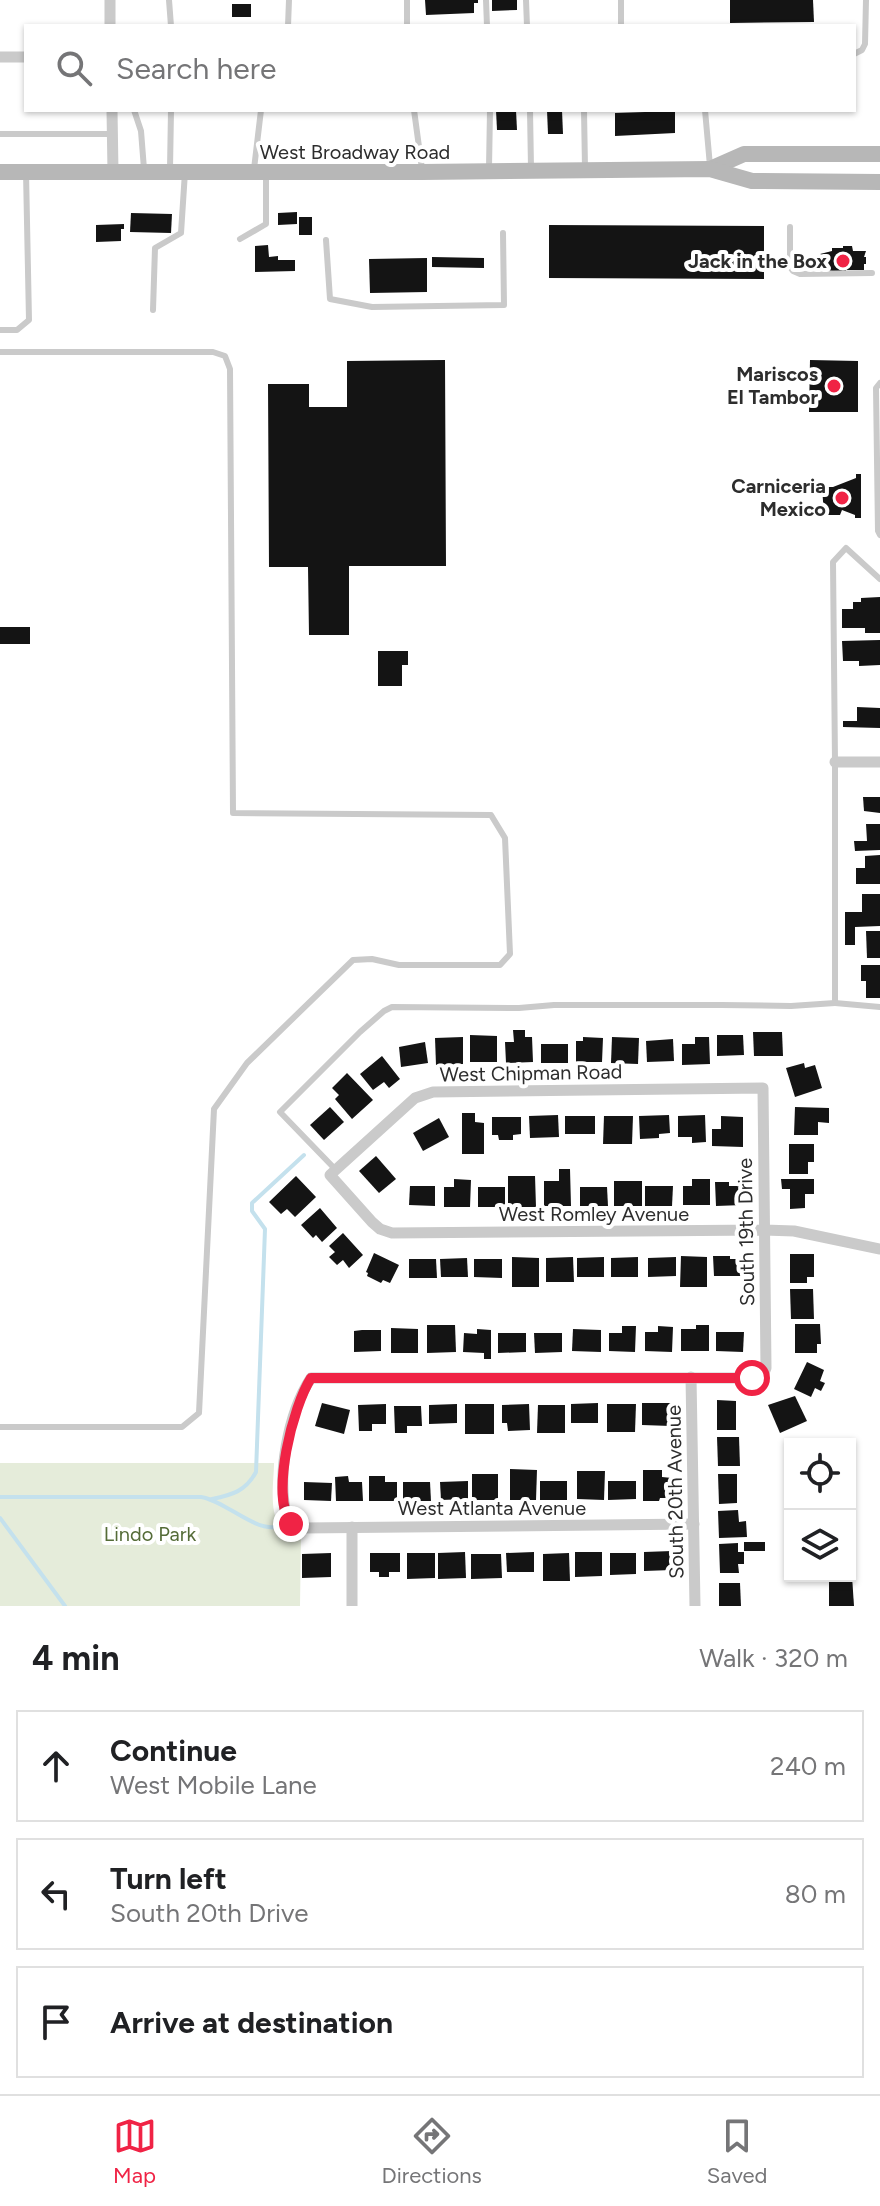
<!DOCTYPE html>
<meta charset="utf-8">
<style>
:root{--surface:#fff;--page:#f6f6f6;--text:#202124;--muted:#757577;--line:#e0e0e0;--accent:#f02345}
body{margin:0;font-family:Figtree,sans-serif;background:var(--page);color:var(--text)}
.controls{position:absolute;right:24px;bottom:24px;display:grid;overflow:hidden;border-radius:0px;box-shadow:0 2px 6px #0004}
.controls button{width:72px;height:72px;display:grid;place-items:center;padding:0;border:0;border-bottom:2px solid var(--line);background:var(--surface);color:var(--text);font:40px sans-serif}
.stop{position:absolute;width:24px;height:24px;margin:-18px;border:6px solid #f02345;border-radius:50%;background:#fff}
.stop.end{background:#f02345;border-color:#fff;box-shadow:0 2px 8px #0008}
.list{margin:0;padding:0;list-style:none}
h2{display:flex;justify-content:space-between;align-items:center;height:104px;margin:0;padding:0 32px;font-size:34px}
h2 small{font-size:26px;font-weight:400;color:var(--muted)}
.list li{display:grid;grid-template-columns:52px 1fr auto;gap:24px;align-items:center;box-sizing:border-box;height:112px;margin:0 16px 16px;padding:0 16px;border:2px solid var(--line);border-radius:0px}
.list b{display:block;font-size:30px;white-space:nowrap}
.list p{margin:0;font-size:26px;white-space:nowrap;color:var(--muted)}
.list em{font-size:26px;font-style:normal;color:var(--muted)}
.icon{flex:none;width:44px;height:44px;fill:none;stroke:currentColor;stroke-width:2;stroke-linecap:round;stroke-linejoin:round}
.map{position:relative;flex:none;width:880px;height:1606px;overflow:hidden}
.search{position:absolute;background:var(--surface);box-shadow:0 2px 6px #0004;left:24px;right:24px;top:24px;height:88px;display:flex;align-items:center;gap:20px;box-sizing:border-box;padding:0 28px;border-radius:0px;color:var(--muted);font-size:30px}
.sheet{height:488px;background:var(--surface)}
nav{display:flex;justify-content:space-around;align-items:center;box-sizing:border-box;height:112px;border-top:2px solid var(--line);background:var(--surface);font-size:22px;color:var(--muted)}
nav a{display:grid;justify-items:center;gap:4px}
nav .on{color:var(--accent)}
.map>svg:first-child{display:block}
.green{fill:#e5ecda}
.lines{fill:none;stroke-linecap:round;stroke-linejoin:round}
.stream{stroke:#c4e1ed;stroke-width:4}
.building{fill:#141414}
.lane{stroke:#cacaca;stroke-width:6}
.street{stroke:#cacaca;stroke-width:11}
.secondary{stroke:#b7b7b7;stroke-width:16}
.route{stroke:#f02345;stroke-width:10}
.poi-dot{fill:#f02345;stroke:#fff;stroke-width:3}
.labels{text-anchor:middle;stroke-width:8;stroke-linejoin:round;paint-order:stroke}
.street-label{font-size:20px;fill:#2d2d2d;stroke:#fff}
.poi-label{font-size:20px;font-weight:bold;fill:#2d2d2d;stroke:#fff;text-anchor:end}
.park-label{font-size:20px;fill:#556c38;stroke:#fff}
</style>
<div class="map">
<svg width="880" height="1606" viewBox="0 0 880 1606">
<rect width="100%" height="100%" fill="#fff"/>
<path class="green" d="M0,1463H274C274,1482 268,1514 282,1529C286,1535 294,1535 301,1536L300,1606H0Z"/>
<g class="lines">
<g class="stream">
<path d="M0,1497H201C225,1501 253,1530 275,1527"/>
<path d="M212,1499C232,1495 246,1491 256,1472L265,1229L252,1211V1203L304,1155"/>
<polyline points="0,1518 65,1606"/>
</g>
</g>
<g class="building">
<polygon points="425,0 478,0 478,3 474,3 474,13 426,15"/>
<polygon points="492,0 517,0 517,10 492,11"/>
<polygon points="730,0 813,0 814,22 730,23"/>
<rect x="232" y="4" width="19" height="13"/>
<polygon points="496,110 516,110 517,130 497,130"/>
<polygon points="547,110 562,110 563,134 548,134"/>
<polygon points="675,111 675,133 615,136 615,113"/>
<polygon points="297,212 297,224 278,225 278,213"/>
<polygon points="131,213 172,214 171,233 130,232"/>
<rect x="299" y="217" width="13" height="18"/>
<polygon points="124,224 124,229 121,229 121,241 96,242 96,225"/>
<polygon points="549,225 764,226 764,279 549,278"/>
<polygon points="268,245 269,257 278,256 278,260 295,260 295,271 255,272 255,246"/>
<polygon points="843,246 852,246 853,251 866,251 864,257 866,257 866,264 864,264 864,270 846,270 846,272 820,270 820,254 832,251 832,248 843,248"/>
<polygon points="432,257 484,258 484,268 432,267"/>
<polygon points="427,258 427,292 370,293 369,259"/>
<polygon points="445,360 446,566 349,566 349,635 309,635 308,567 269,567 268,384 309,384 309,407 347,407 347,361"/>
<polygon points="810,360 858,361 858,412 809,412"/>
<polygon points="856,474 861,474 861,518 855,518 855,515 842,510 840,515 824,515 822,487 833,487 856,478"/>
<polygon points="880,597 880,633 865,633 865,628 842,628 842,609 853,609 853,602 861,602 861,598"/>
<rect x="0" y="627" width="30" height="17"/>
<polygon points="880,640 880,665 859,666 859,661 843,661 842,641"/>
<polygon points="378,651 408,651 408,665 402,665 402,686 378,686"/>
<polygon points="857,707 880,708 880,728 843,727 843,721 857,721"/>
<polygon points="863,797 880,797 880,813 864,811"/>
<polygon points="866,824 880,824 880,850 855,851 854,841 867,841"/>
<polygon points="880,855 880,884 856,884 856,868 865,868 865,856"/>
<polygon points="862,894 880,894 880,926 855,927 855,945 845,945 845,912 862,912"/>
<polygon points="866,931 880,931 880,958 867,958"/>
<polygon points="861,965 880,965 880,998 866,998 866,981 861,981"/>
<polygon points="513,1030 525,1030 525,1037 532,1037 533,1062 506,1063 505,1042 514,1042"/>
<polygon points="753,1032 782,1032 783,1056 754,1056"/>
<polygon points="470,1035 497,1036 497,1062 470,1062"/>
<polygon points="717,1035 743,1035 744,1055 717,1056"/>
<polygon points="463,1037 463,1064 436,1065 435,1038"/>
<polygon points="583,1037 603,1038 602,1062 576,1062 576,1041 583,1041"/>
<polygon points="612,1037 639,1038 638,1064 611,1063"/>
<polygon points="695,1037 709,1037 710,1064 682,1065 682,1044 695,1044"/>
<polygon points="673,1039 674,1061 647,1062 646,1041"/>
<polygon points="425,1042 428,1063 401,1067 399,1047"/>
<rect x="541" y="1044" width="27" height="19"/>
<polygon points="382,1056 400,1079 389,1088 384,1082 373,1090 360,1074"/>
<polygon points="804,1063 805,1068 815,1065 822,1088 795,1097 786,1068"/>
<polygon points="347,1073 373,1100 352,1119 335,1099 339,1095 332,1088"/>
<polygon points="330,1107 344,1122 324,1140 310,1125"/>
<polygon points="795,1107 829,1108 829,1123 818,1122 818,1135 794,1135"/>
<polygon points="462,1113 475,1113 475,1122 484,1123 484,1154 462,1154"/>
<polygon points="558,1115 559,1137 530,1138 529,1116"/>
<polygon points="669,1115 670,1133 659,1134 659,1138 640,1139 639,1116"/>
<polygon points="705,1115 706,1142 692,1143 692,1137 678,1137 678,1116"/>
<rect x="565" y="1116" width="30" height="18"/>
<polygon points="604,1116 633,1116 632,1144 603,1144"/>
<polygon points="721,1116 743,1117 743,1147 712,1146 712,1129 721,1129"/>
<polygon points="492,1117 521,1117 521,1134 513,1135 513,1140 499,1140 498,1135 492,1135"/>
<polygon points="439,1118 449,1137 423,1151 413,1133"/>
<polygon points="789,1144 814,1144 814,1162 808,1162 808,1174 789,1174"/>
<polygon points="376,1156 396,1179 379,1193 359,1171"/>
<polygon points="559,1169 570,1169 571,1206 544,1206 544,1181 559,1181"/>
<polygon points="296,1176 316,1197 295,1217 287,1209 281,1214 269,1202"/>
<polygon points="508,1176 535,1176 536,1207 508,1207"/>
<polygon points="454,1179 471,1180 470,1207 444,1207 444,1187 454,1187"/>
<polygon points="692,1179 710,1179 710,1205 683,1205 683,1186 692,1186"/>
<polygon points="781,1179 814,1179 814,1194 805,1194 805,1208 790,1209 790,1189 782,1189"/>
<rect x="614" y="1181" width="28" height="25"/>
<polygon points="715,1182 729,1182 729,1186 743,1186 743,1205 716,1206"/>
<polygon points="410,1186 435,1186 435,1206 409,1205"/>
<polygon points="645,1186 673,1186 672,1206 645,1206"/>
<rect x="478" y="1187" width="27" height="20"/>
<polygon points="580,1187 607,1187 608,1206 580,1206"/>
<polygon points="320,1208 337,1228 322,1242 316,1235 313,1238 301,1225"/>
<polygon points="343,1233 363,1255 349,1268 343,1260 337,1265 329,1257 335,1252 329,1246"/>
<polygon points="374,1253 399,1265 390,1283 383,1280 381,1283 367,1276 368,1273 366,1272"/>
<polygon points="790,1254 814,1254 814,1277 807,1277 807,1283 790,1283"/>
<polygon points="681,1256 707,1257 707,1287 680,1287"/>
<polygon points="713,1256 730,1256 730,1259 743,1259 744,1276 714,1276"/>
<polygon points="512,1257 539,1258 539,1287 512,1287"/>
<polygon points="573,1257 574,1282 546,1282 546,1258"/>
<polygon points="604,1257 604,1277 577,1277 577,1258"/>
<polygon points="638,1257 638,1277 611,1277 611,1258"/>
<polygon points="676,1257 676,1276 648,1277 648,1258"/>
<polygon points="467,1258 468,1277 441,1277 440,1259"/>
<polygon points="409,1259 436,1259 437,1278 409,1278"/>
<polygon points="474,1259 502,1259 502,1278 474,1277"/>
<polygon points="790,1289 813,1289 814,1319 791,1319"/>
<polygon points="795,1324 820,1324 821,1344 817,1344 817,1353 795,1353"/>
<polygon points="427,1325 455,1325 456,1352 427,1353"/>
<polygon points="696,1325 709,1325 709,1351 681,1351 681,1329 696,1329"/>
<polygon points="622,1326 636,1326 635,1352 609,1351 609,1333 622,1333"/>
<polygon points="658,1326 673,1327 672,1352 645,1351 645,1332 658,1332"/>
<polygon points="391,1328 418,1329 418,1353 391,1353"/>
<polygon points="477,1329 491,1330 491,1359 484,1359 484,1353 463,1352 464,1333 477,1334"/>
<polygon points="573,1329 601,1330 601,1352 572,1351"/>
<polygon points="362,1330 381,1330 381,1351 354,1352 354,1331"/>
<polygon points="716,1332 744,1332 743,1352 716,1351"/>
<polygon points="498,1333 526,1333 526,1352 498,1353"/>
<polygon points="534,1333 562,1333 562,1352 535,1353"/>
<polygon points="807,1362 824,1370 820,1381 825,1383 821,1391 815,1388 811,1397 794,1389"/>
<polygon points="795,1396 807,1421 780,1433 768,1405"/>
<polygon points="717,1400 736,1401 736,1430 717,1430"/>
<polygon points="322,1403 350,1410 344,1434 315,1426"/>
<polygon points="598,1403 598,1423 571,1423 571,1404"/>
<polygon points="642,1403 671,1403 671,1426 642,1425"/>
<polygon points="386,1404 386,1424 372,1424 372,1431 359,1431 358,1405"/>
<polygon points="457,1404 457,1423 429,1424 429,1405"/>
<rect x="465" y="1404" width="29" height="30"/>
<polygon points="529,1404 530,1430 508,1431 507,1423 502,1423 502,1405"/>
<polygon points="607,1404 636,1404 635,1432 607,1432"/>
<polygon points="538,1405 565,1405 565,1433 537,1433"/>
<polygon points="394,1406 421,1406 422,1426 407,1426 407,1433 395,1433"/>
<polygon points="717,1437 739,1437 740,1466 718,1466"/>
<polygon points="510,1469 537,1470 536,1500 510,1500"/>
<polygon points="643,1470 662,1470 662,1477 672,1478 672,1498 660,1498 659,1501 643,1501"/>
<polygon points="577,1471 605,1471 604,1500 577,1499"/>
<rect x="472" y="1474" width="26" height="26"/>
<polygon points="718,1474 737,1474 737,1503 719,1504"/>
<polygon points="348,1476 349,1482 362,1482 363,1501 336,1501 335,1477"/>
<polygon points="369,1476 385,1476 385,1482 397,1482 397,1501 369,1501"/>
<polygon points="468,1481 468,1499 441,1500 440,1482"/>
<rect x="540" y="1481" width="27" height="19"/>
<polygon points="608,1481 636,1481 636,1499 608,1500"/>
<polygon points="304,1482 332,1483 331,1501 304,1500"/>
<polygon points="403,1482 430,1482 431,1501 403,1501"/>
<polygon points="738,1510 739,1522 746,1521 747,1537 719,1538 718,1511"/>
<rect x="744" y="1542" width="21" height="9"/>
<polygon points="738,1543 738,1552 744,1552 744,1564 738,1564 739,1573 720,1573 719,1544"/>
<polygon points="672,1551 672,1570 644,1571 644,1552"/>
<polygon points="465,1552 466,1578 438,1579 438,1553"/>
<polygon points="534,1552 534,1572 507,1572 506,1553"/>
<polygon points="575,1552 602,1552 602,1576 575,1577"/>
<polygon points="331,1553 331,1577 302,1578 302,1554"/>
<polygon points="370,1553 400,1553 400,1572 389,1572 389,1577 379,1577 379,1572 370,1572"/>
<polygon points="407,1553 435,1553 435,1578 407,1579"/>
<polygon points="569,1553 570,1581 543,1581 543,1554"/>
<polygon points="610,1553 636,1553 636,1574 610,1575"/>
<polygon points="471,1554 501,1554 502,1578 471,1579"/>
<polygon points="829,1576 852,1576 854,1606 829,1606"/>
<polygon points="719,1583 740,1583 741,1606 719,1606"/>
</g>
<g class="lines">
<g class="lane">
<polyline points="169,0 171,26"/>
<polyline points="407,0 407,26"/>
<polyline points="486,0 487,26"/>
<polyline points="526,0 527,26"/>
<polyline points="621,0 621,26"/>
<polyline points="288,26 289,0"/>
<polyline points="854,54 862,50 865,44 866,0"/>
<polyline points="134,110 141,131 144,169"/>
<polyline points="414,110 422,169"/>
<polyline points="530,110 531,168"/>
<polyline points="584,110 585,168"/>
<polyline points="705,110 710,166"/>
<polyline points="0,134 113,134"/>
<polyline points="489,168 490,110"/>
<polyline points="170,169 171,110"/>
<polyline points="254,169 261,110"/>
<polyline points="790,227 790,267 793,271 800,274 872,273"/>
<polyline points="240,239 266,224 266,172"/>
<polyline points="326,240 330,299 372,307 504,305 503,233"/>
<polyline points="153,310 155,248 181,233 185,172"/>
<polyline points="0,330 17,330 29,320 26,172"/>
<polyline points="0,352 213,352 225,356 230,369 233,813 491,815 505,838 510,954 500,965 399,965 372,959 353,960 247,1063 214,1109 199,1413 182,1427 0,1427"/>
<polyline points="880,383 876,388 878,531 880,535"/>
<polyline points="880,579 846,548 833,562 835,762 835,1003 880,1007"/>
<polyline points="336,1170 280,1112 360,1032 384,1011 392,1007 519,1008 554,1005 721,1005 791,1006 835,1003"/>
</g>
<g class="street">
<polyline points="110,0 110,26"/>
<polyline points="0,57 26,57"/>
<polyline points="112,110 113,172"/>
<polyline points="835,762 880,762"/>
<polyline points="691,1377 695,1606"/>
<path d="M694,1524L303,1528L291,1524L287,1518C276,1477 288,1413 311,1378H752L763,1375L766,1368L763,1088L433,1092L415,1098L330,1175L372,1222L380,1229L392,1233L764,1230L794,1231L880,1249"/>
<polyline points="352,1527 352,1606"/>
</g>
<g class="secondary">
<polyline points="710,169 744,154 880,154"/>
<polyline points="0,172 422,172 710,169 752,181 880,182"/>
</g>
</g>
<g class="lines">
<path class="route" d="M291,1524C270,1495 293,1406 311,1378H752"/>
</g>
<g class="poi-dot">
<circle cx="843" cy="261" r="8"/>
<circle cx="834" cy="386" r="8"/>
<circle cx="842" cy="498" r="8"/>
</g>
<g class="labels">
<g class="street-label">
<text x="355" y="159">West Broadway Road</text>
<text transform="translate(531 1073) rotate(-1)" y="7">West Chipman Road</text>
<text x="594" y="1221">West Romley Avenue</text>
<text transform="translate(746 1232) rotate(-91)" y="7">South 19th Drive</text>
<text transform="translate(675 1492) rotate(-91)" y="7">South 20th Avenue</text>
<text x="492" y="1515">West Atlanta Avenue</text>
</g>
<g class="poi-label">
<text x="827" y="268">Jack in the Box</text>
<text x="818" y="381">Mariscos<tspan x="818" dy="23">El Tambor</tspan></text>
<text x="826" y="493">Carniceria<tspan x="826" dy="23">Mexico</tspan></text>
</g>
<g class="park-label">
<text x="150" y="1541">Lindo Park</text>
</g>
</g>
</svg>
<div class="controls">
<button><svg class="icon" aria-label="locate" viewBox="0 0 24 24"><circle cx="12" cy="12" r="6"/><path d="M12 2v4M12 18v4M2 12h4M18 12h4"/></svg></button>
<button><svg class="icon" aria-label="layers" viewBox="0 0 24 24"><path d="M12 4l9 5-9 5-9-5zM3 14l9 5 9-5"/></svg></button>
</div>
<div class="stop" style="left:752px;top:1378px"></div>
<div class="stop end" style="left:291px;top:1524px"></div>
<div class="search"><svg class="icon" aria-label="search" viewBox="0 0 24 24"><circle cx="10" cy="10" r="6"/><path d="M15 15l6 6"/></svg>Search here</div>
</div>
<section class="sheet">
<h2>4 min<small>Walk · 320 m</small></h2>
<ul class="list">
<li><svg class="icon" aria-label="ahead" viewBox="0 0 24 24"><path d="M12 20V5M6 11l6-6 6 6"/></svg><div><b>Continue</b><p>West Mobile Lane</p></div><em>240 m</em></li>
<li><svg class="icon" aria-label="left" viewBox="0 0 24 24"><path d="M17 20v-9H6M10 6l-5 5 5 5"/></svg><div><b>Turn left</b><p>South 20th Drive</p></div><em>80 m</em></li>
<li><svg class="icon" aria-label="arrive" viewBox="0 0 24 24"><path d="M6 21V4h12l-3 4 3 4H6"/></svg><div><b>Arrive at destination</b></div></li>
</ul>
</section>
<nav>
<a class="on"><svg class="icon" aria-label="map" viewBox="0 0 24 24"><path d="M3 6l6-2 6 2 6-2v14l-6 2-6-2-6 2zM9 4v14M15 6v14"/></svg>Map</a>
<a><svg class="icon" aria-label="directions" viewBox="0 0 24 24"><path d="M12 3l9 9-9 9-9-9zM9 14v-3h6M13 9l2 2-2 2"/></svg>Directions</a>
<a><svg class="icon" aria-label="saved" viewBox="0 0 24 24"><path d="M7 4h10v16l-5-4-5 4z"/></svg>Saved</a>
</nav>
